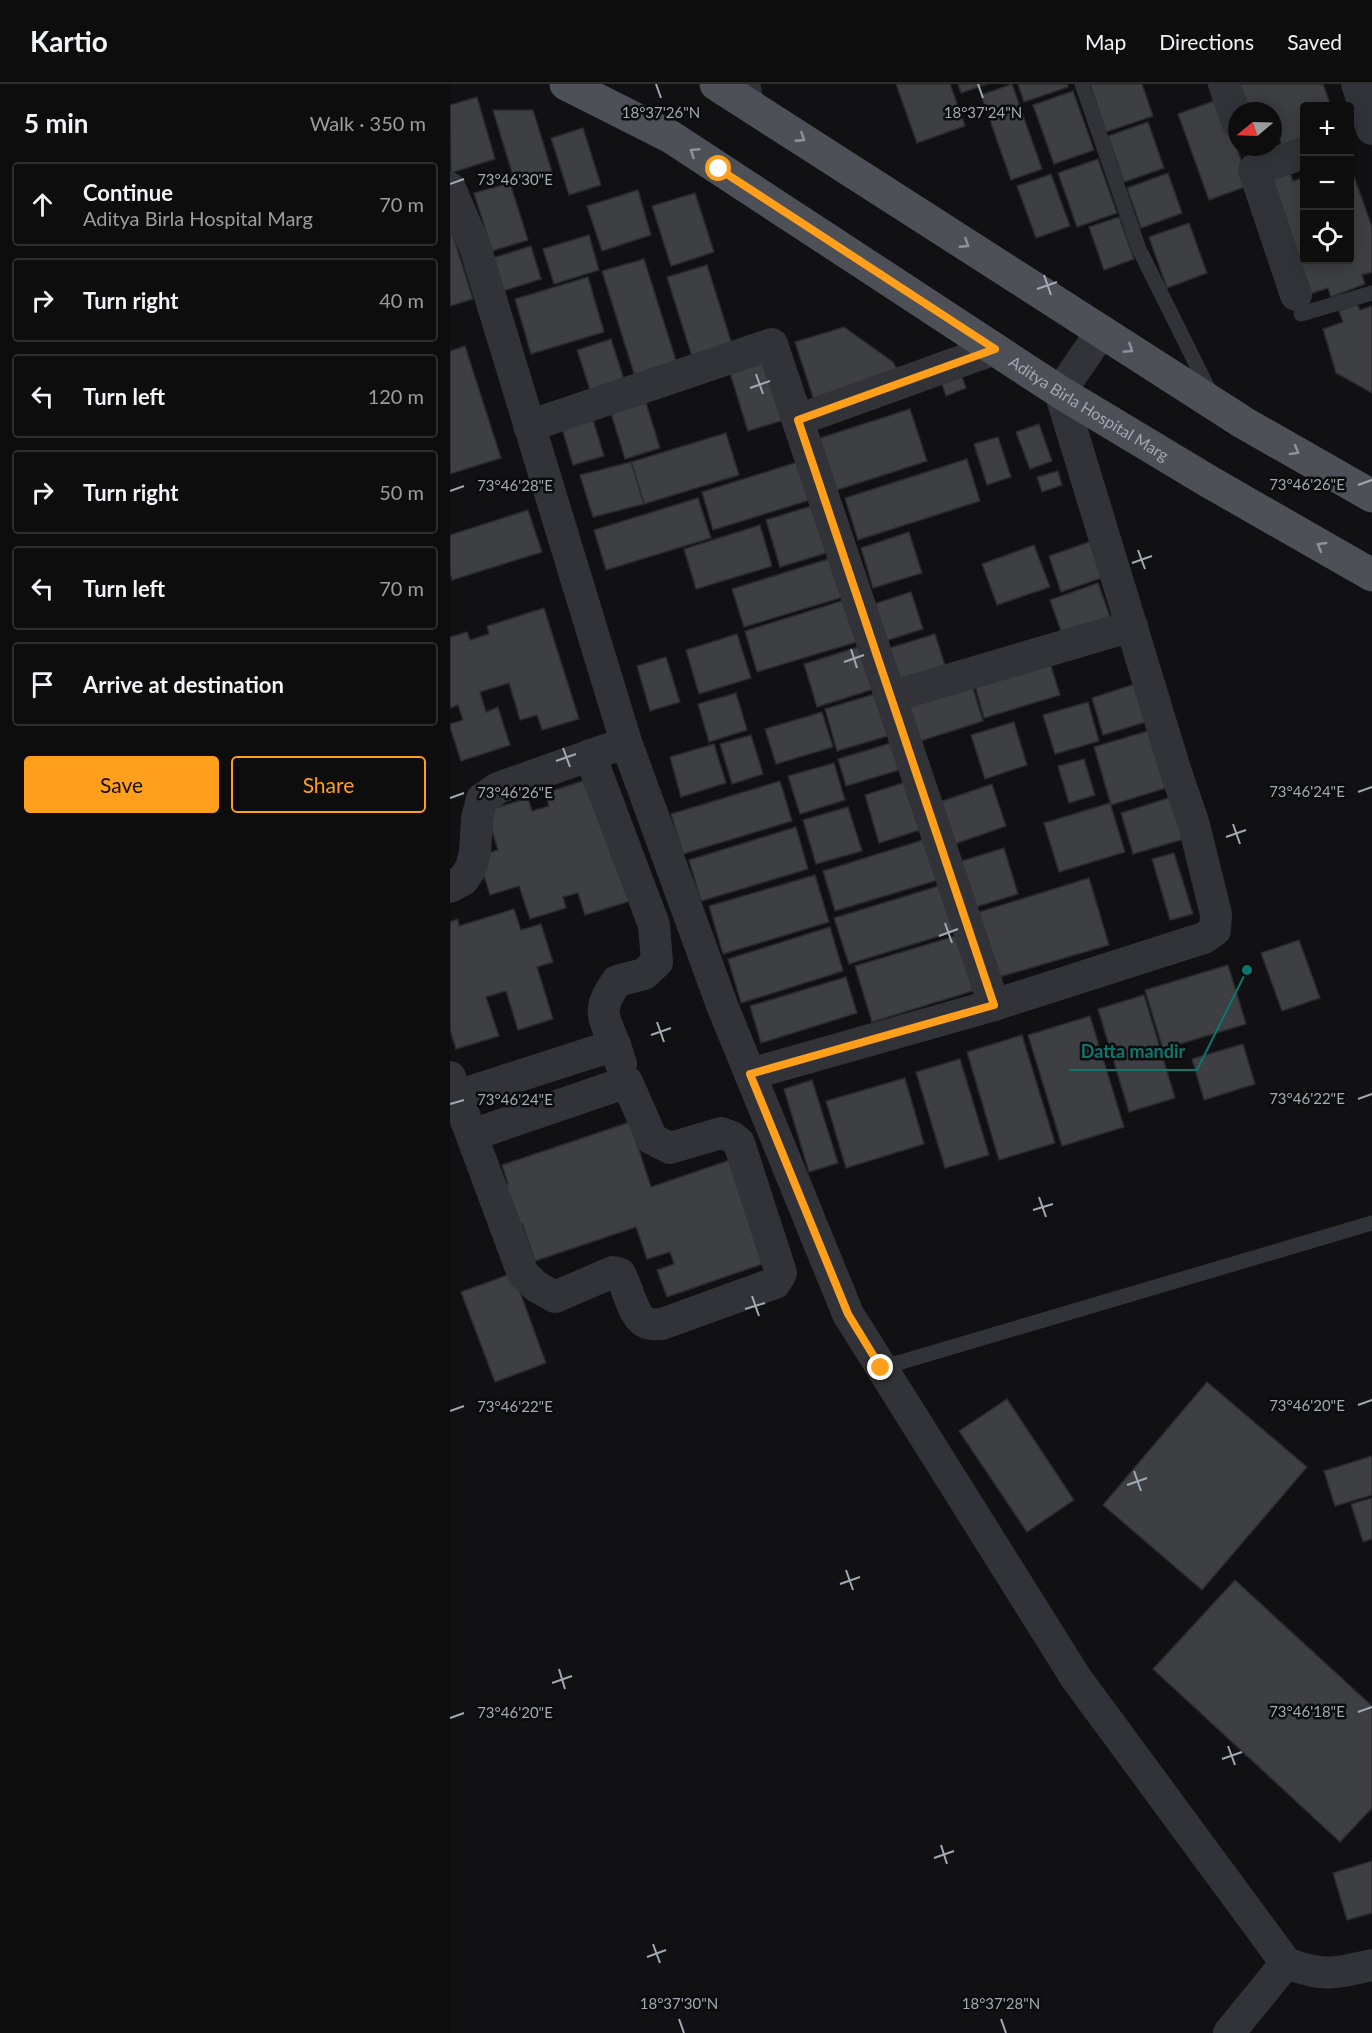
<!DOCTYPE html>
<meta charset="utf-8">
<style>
:root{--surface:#0d0d0e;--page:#161617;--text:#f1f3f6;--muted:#9a9c9e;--line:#2d2d2e;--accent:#ff9f1c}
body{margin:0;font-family:Lato,sans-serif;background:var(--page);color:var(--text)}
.controls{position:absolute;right:18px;top:18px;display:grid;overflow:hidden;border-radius:6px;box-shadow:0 3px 15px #0003}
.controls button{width:54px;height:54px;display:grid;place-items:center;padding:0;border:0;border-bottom:2px solid var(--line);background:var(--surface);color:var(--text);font:30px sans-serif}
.compass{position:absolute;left:778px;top:18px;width:54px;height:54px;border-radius:50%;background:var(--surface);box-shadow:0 3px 15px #0003;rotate:251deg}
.stop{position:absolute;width:18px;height:18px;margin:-14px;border:4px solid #ff9f1c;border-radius:50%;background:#fff}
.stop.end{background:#ff9f1c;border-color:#fff;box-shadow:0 2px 6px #0008}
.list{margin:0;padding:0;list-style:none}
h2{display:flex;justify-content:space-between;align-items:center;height:78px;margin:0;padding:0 24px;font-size:26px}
h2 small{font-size:20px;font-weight:400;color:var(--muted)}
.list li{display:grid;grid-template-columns:39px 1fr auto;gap:18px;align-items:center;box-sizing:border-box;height:84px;margin:0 12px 12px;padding:0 12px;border:2px solid var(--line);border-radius:6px}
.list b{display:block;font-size:22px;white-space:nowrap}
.list p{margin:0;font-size:20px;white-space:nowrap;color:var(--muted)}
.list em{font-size:20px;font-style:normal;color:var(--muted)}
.actions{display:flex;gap:12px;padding:18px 24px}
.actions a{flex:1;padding:14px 0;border:2px solid var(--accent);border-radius:6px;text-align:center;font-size:21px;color:var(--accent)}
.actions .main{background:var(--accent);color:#111}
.icon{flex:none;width:33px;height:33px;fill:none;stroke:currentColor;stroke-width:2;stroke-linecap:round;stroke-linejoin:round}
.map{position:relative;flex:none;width:922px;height:1949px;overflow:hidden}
header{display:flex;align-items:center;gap:36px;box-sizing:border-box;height:84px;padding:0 30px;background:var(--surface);border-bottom:2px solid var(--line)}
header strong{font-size:28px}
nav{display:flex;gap:33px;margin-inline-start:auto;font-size:21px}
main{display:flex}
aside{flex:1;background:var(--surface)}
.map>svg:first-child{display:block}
.building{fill:#3d3f43;stroke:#2b2b2f;stroke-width:1.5}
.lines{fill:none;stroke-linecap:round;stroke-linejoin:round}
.lane{stroke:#323338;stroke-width:15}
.street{stroke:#323338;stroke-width:32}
.primary{stroke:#4d5057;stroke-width:33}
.oneway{stroke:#8c939d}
.route{stroke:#ff9f1c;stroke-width:8}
.ticks{fill:none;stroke:#a1a9b4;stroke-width:2}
.labels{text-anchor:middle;stroke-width:5;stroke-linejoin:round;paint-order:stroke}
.street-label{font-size:16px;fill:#a1a9b4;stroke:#0c0c0d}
.ticks-label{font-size:15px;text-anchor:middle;fill:#a1a9b4;stroke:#0c0c0d;stroke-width:5;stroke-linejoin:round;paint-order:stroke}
.leader{fill:none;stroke:#0f766e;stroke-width:2}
.callout-dot{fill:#0f766e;stroke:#0c0c0d;stroke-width:2}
.callout-label{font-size:18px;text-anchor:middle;font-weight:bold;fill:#0f766e;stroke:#0c0c0d;stroke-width:5;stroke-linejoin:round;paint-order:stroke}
</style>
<header>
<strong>Kartio</strong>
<nav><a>Map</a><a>Directions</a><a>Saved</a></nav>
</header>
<main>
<aside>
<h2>5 min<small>Walk · 350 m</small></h2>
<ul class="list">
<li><svg class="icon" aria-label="ahead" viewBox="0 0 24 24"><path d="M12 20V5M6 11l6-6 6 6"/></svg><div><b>Continue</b><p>Aditya Birla Hospital Marg</p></div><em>70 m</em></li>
<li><svg class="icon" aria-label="right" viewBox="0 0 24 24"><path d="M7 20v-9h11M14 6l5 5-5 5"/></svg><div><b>Turn right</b></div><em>40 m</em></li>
<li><svg class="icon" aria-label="left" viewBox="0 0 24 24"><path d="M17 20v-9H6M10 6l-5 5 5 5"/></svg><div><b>Turn left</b></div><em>120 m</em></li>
<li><svg class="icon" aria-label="right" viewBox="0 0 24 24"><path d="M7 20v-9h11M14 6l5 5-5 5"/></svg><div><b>Turn right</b></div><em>50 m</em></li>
<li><svg class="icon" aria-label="left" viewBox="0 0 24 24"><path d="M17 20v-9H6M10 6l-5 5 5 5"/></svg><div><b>Turn left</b></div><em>70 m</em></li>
<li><svg class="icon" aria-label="arrive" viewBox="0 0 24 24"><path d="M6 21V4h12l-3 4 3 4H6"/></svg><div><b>Arrive at destination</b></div></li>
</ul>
<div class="actions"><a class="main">Save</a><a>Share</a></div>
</aside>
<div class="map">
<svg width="922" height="1949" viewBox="0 0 922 1949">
<rect width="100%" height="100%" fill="#111113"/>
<g class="building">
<polygon points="446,0 500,0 515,42 467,59"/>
<polygon points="508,0 537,0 511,9"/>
<polygon points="562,0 592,85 561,96 531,11"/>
<polygon points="568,0 617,0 618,3 574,18"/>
<polygon points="640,0 692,0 703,32 656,48"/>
<polygon points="790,0 873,0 881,22 854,22 854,58 833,66 830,56 823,59 823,27 800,27"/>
<polygon points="623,7 644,66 604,80 583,21"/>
<polygon points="27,13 45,75 1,89 0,21"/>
<polygon points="769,15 800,101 759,116 728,30"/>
<polygon points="43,26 83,26 103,91 66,102"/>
<polygon points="698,38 714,84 674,98 658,52"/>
<polygon points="133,44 151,101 119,111 101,54"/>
<polygon points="648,75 667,129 627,143 608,89"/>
<polygon points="900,81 922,143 922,188 912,191 915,200 881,213 878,204 860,210 819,94 839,86 843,97 854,93 854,176 900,176"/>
<polygon points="718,89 732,129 691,144 677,104"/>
<polygon points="601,90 620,142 586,154 567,102"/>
<polygon points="60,99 78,156 42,167 24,109"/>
<polygon points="188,106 201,151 152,167 137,122"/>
<polygon points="245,109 264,168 221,182 202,122"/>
<polygon points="669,133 684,175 654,186 639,143"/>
<polygon points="739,139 757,189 717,204 699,153"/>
<polygon points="0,142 23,215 0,222"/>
<polygon points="139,151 149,186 104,200 93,165"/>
<polygon points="81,162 91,195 53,207 43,174"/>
<polygon points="194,175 228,283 186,296 152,187"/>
<polygon points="257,181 285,270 245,282 217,193"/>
<polygon points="138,193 154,248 81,270 65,215"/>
<polygon points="907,220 910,226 922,222 922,309 886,289 873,245 893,238 889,227"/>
<polygon points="394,243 443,278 450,291 366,323 345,258"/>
<polygon points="161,255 176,302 142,312 127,266"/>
<polygon points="15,262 51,374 0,390 0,267"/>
<polygon points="318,273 337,335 298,347 279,286"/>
<polygon points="510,287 516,304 496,312 490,295"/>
<polygon points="196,319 210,364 175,375 161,329"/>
<polygon points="460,325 477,377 381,408 364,356"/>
<polygon points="142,332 154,372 123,381 111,341"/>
<polygon points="589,340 602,377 580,385 566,348"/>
<polygon points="276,349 289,391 194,420 181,378"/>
<polygon points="548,353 561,393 537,401 524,360"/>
<polygon points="517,375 530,417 408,456 395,414"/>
<polygon points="351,377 363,415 263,446 252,408"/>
<polygon points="181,378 194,420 143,433 130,391"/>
<polygon points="608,387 612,401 592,408 587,393"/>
<polygon points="248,414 261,454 156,486 144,446"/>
<polygon points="371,419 386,466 330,483 316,436"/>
<polygon points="78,426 92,468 2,496 0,489 0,451"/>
<polygon points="310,441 322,482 246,505 234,465"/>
<polygon points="459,448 472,489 423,504 411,464"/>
<polygon points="645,456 657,492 611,508 599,472"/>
<polygon points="584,461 600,503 547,521 532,480"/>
<polygon points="388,472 400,511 294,543 282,505"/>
<polygon points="648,499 663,541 615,558 600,516"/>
<polygon points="461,508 473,545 435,557 424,520"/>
<polygon points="398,515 410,557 307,588 295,547"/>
<polygon points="94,524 129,635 92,646 87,631 70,636 59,599 30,608 36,628 48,623 60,661 11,677 0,643 0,640 13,636 8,621 0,624 0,553 17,548 20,556 39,550 37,542"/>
<polygon points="287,550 301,594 249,610 236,566"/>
<polygon points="485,550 498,591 446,608 433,566"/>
<polygon points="411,562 424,605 367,623 354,580"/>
<polygon points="598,572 610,611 534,634 523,594"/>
<polygon points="216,573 230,618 200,627 187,582"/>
<polygon points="519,591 533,637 458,661 443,616"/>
<polygon points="685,600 696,638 653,651 642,614"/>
<polygon points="286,609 297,646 259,658 248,620"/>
<polygon points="428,609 441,651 387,667 375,625"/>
<polygon points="638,618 649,657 605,670 593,631"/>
<polygon points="372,628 383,663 326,680 315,645"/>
<polygon points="564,638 577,681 535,695 521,651"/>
<polygon points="701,646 719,703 661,721 644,663"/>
<polygon points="301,651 313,690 282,700 270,660"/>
<polygon points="441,659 449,686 396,702 388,675"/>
<polygon points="264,660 276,699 231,713 220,673"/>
<polygon points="634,675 645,711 619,719 608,682"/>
<polygon points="384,679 395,716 350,730 338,692"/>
<polygon points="462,696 476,744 429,759 415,711"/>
<polygon points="133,697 184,816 135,831 128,809 113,813 116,824 80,835 69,802 40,811 28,772 48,766 36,727 78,714 82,727 99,722 95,709"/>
<polygon points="330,697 342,737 233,770 221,730"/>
<polygon points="542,700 556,742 499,762 484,720"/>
<polygon points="728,711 741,753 683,770 671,729"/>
<polygon points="660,719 675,768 609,788 594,739"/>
<polygon points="398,723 412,767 366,780 353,736"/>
<polygon points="346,743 358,785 251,817 239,776"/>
<polygon points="476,755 488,796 385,827 373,787"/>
<polygon points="554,764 568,810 516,826 502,780"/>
<polygon points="724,769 743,830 720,836 702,775"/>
<polygon points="365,791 379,838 273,870 259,822"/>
<polygon points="639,794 659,861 546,894 526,829"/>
<polygon points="492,801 506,847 399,880 384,834"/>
<polygon points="64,825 71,846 91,840 103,878 87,883 103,935 68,946 56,907 36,913 49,952 6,965 0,946 0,838 8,835 9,842"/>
<polygon points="380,843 393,887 291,919 278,875"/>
<polygon points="512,850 529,905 422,938 405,882"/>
<polygon points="849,856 870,914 832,927 811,869"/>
<polygon points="778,881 796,940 713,965 695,906"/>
<polygon points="396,893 407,929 311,959 300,922"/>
<polygon points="694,911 725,1014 679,1028 648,925"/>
<polygon points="640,932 674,1043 612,1062 578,951"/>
<polygon points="572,951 605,1059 549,1076 517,968"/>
<polygon points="793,960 805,1000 754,1016 742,975"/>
<polygon points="510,975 539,1071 495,1084 466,988"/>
<polygon points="455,994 474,1060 396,1084 376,1017"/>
<polygon points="362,996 388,1079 359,1088 334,1005"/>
<polygon points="180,1038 201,1103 283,1075 321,1177 217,1213 207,1186 224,1180 220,1168 197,1175 186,1143 85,1177 72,1139 65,1142 51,1101 58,1100 52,1081"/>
<polygon points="63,1189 96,1279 45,1298 11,1208"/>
<polygon points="757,1298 857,1383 752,1506 653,1421"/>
<polygon points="557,1315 624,1416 577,1448 509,1347"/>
<polygon points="922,1372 922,1411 885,1422 874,1387"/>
<polygon points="922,1414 922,1455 913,1458 901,1420"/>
<polygon points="785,1496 922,1622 922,1724 890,1758 703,1585"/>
<polygon points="922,1777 922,1829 897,1836 883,1789"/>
</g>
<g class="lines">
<g class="lane">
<polyline points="303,0 307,24"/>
<polyline points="632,0 689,165 761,310"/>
<polyline points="851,230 922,209"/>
<polyline points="431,1284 922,1139"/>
</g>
<g class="street">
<polyline points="774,0 787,38"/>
<polyline points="907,0 922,45"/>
<polyline points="0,104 25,163 176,658 272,921 398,1230 626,1594 836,1879 779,1949"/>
<polyline points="846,211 804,86 854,69"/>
<polyline points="348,336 545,265"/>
<polyline points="79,342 322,260 544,921"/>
<polyline points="440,613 682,542"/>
<path d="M140,671L204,841L207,878L194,890L167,897C147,926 152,930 165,961"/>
<polyline points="0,803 13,796 21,784 25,768 27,735 32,715 48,704 158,665"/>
<polyline points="300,990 544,921 741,858 754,854 765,846 766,830 744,741 725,685 610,308 652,247"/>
<path d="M0,993L73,1190L87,1203L105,1213L163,1188L170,1190C178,1204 183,1234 197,1239C201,1241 208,1240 212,1240L325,1199L331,1189L289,1059L282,1053L271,1049L220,1064L202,1055L177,998L22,1051"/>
<polyline points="7,1012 165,961 171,980"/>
<path d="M836,1879C875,1893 882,1890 922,1881"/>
</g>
<g class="primary">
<path id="s1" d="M116,0L221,53L610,308L758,397L922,491"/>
<polyline points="266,0 794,339 922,412"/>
</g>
</g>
<defs><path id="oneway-chevron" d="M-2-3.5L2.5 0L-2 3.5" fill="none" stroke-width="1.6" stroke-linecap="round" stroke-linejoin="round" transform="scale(1.5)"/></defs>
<g class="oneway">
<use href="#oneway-chevron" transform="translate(351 54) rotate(33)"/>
<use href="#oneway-chevron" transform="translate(244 68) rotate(-147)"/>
<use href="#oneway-chevron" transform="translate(515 160) rotate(33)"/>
<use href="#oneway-chevron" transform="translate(679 265) rotate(33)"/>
<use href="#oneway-chevron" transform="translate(845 367) rotate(30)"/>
<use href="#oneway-chevron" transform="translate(871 462) rotate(-150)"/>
</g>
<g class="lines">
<polyline class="route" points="269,85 545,265 348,336 544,921 300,990 398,1230 431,1284"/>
</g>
<path class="ticks" d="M206,0L211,14M528,0L533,14M0,100L14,95M594,191L601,211M587,205L607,198M306,290L313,310M300,304L320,297M908,401L922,396M0,407L14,402M688,466L695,485M682,479L702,472M401,565L407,584M394,578L414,571M113,664L120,683M106,677L126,670M908,708L922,703M0,714L14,709M783,740L790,760M776,753L796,746M495,839L502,859M489,852L508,845M207,938L214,958M201,951L221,944M908,1015L922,1010M0,1020L14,1016M589,1113L596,1133M583,1126L603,1120M302,1212L309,1232M295,1225L315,1219M908,1321L922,1316M0,1327L14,1322M684,1387L691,1407M677,1401L697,1394M396,1486L403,1506M390,1500L410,1493M109,1585L115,1605M102,1599L122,1592M908,1628L922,1623M0,1634L14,1629M778,1662L785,1681M772,1675L792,1668M491,1761L497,1780M484,1774L504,1767M203,1860L210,1879M197,1873L216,1866M229,1935L234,1949M551,1935L556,1949"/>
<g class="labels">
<g class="street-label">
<text dy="6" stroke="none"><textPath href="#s1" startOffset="616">Aditya Birla Hospital Marg</textPath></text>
</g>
</g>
<g class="ticks-label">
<text x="211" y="34">18°37'26"N</text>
<text x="533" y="34">18°37'24"N</text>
<text x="65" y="101">73°46'30"E</text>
<text x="857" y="406">73°46'26"E</text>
<text x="65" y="407">73°46'28"E</text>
<text x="857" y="713">73°46'24"E</text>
<text x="65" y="714">73°46'26"E</text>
<text x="857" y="1020">73°46'22"E</text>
<text x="65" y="1021">73°46'24"E</text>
<text x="857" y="1327">73°46'20"E</text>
<text x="65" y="1328">73°46'22"E</text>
<text x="857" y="1633">73°46'18"E</text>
<text x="65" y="1634">73°46'20"E</text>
<text x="229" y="1925">18°37'30"N</text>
<text x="551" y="1925">18°37'28"N</text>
</g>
<path class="leader" d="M797 886L747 986H619"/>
<circle class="callout-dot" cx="797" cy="886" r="6"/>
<g class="callout-label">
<text x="683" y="974">Datta mandir</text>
</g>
</svg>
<div class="controls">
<button>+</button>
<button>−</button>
<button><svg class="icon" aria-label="locate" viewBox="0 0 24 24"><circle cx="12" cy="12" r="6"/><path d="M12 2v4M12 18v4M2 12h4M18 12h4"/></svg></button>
</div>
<svg class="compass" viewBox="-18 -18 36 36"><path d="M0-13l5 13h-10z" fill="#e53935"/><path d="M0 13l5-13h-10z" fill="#9a9c9e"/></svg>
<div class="stop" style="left:269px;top:85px"></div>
<div class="stop end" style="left:431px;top:1284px"></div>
</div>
</main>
